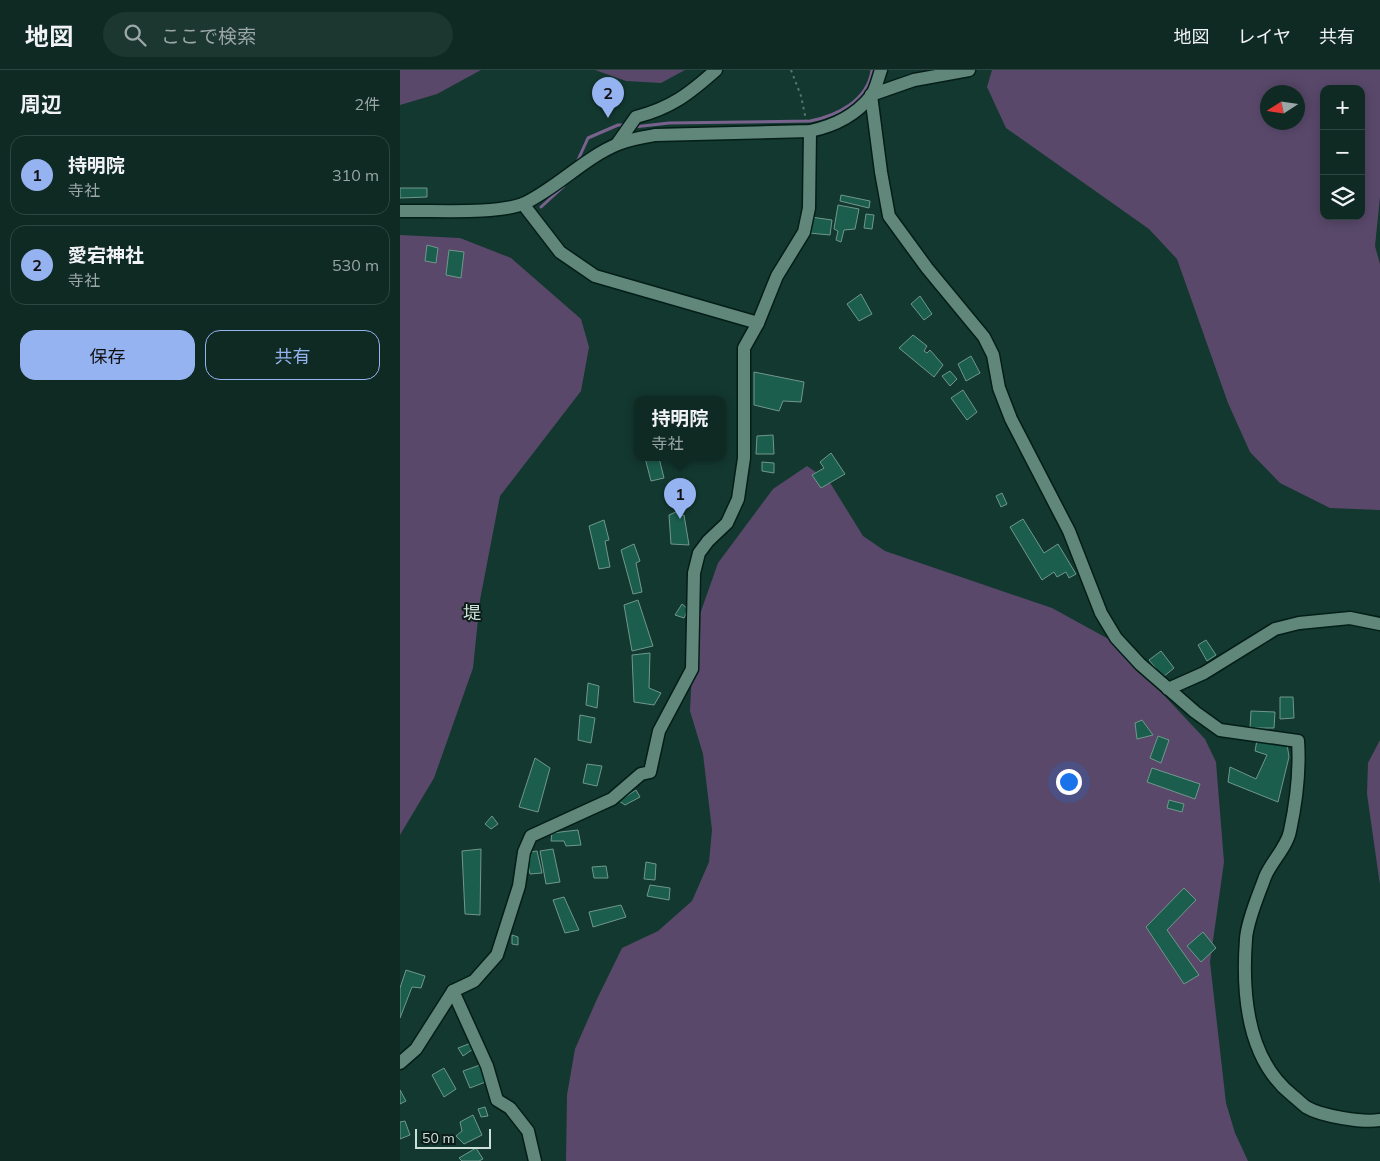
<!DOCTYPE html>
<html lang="ja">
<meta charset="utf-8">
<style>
:root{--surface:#0e2a23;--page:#1c3630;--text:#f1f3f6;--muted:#9ba7a6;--line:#2e4641;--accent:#95b2f1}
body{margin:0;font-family:Mulish,"Noto Sans JP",sans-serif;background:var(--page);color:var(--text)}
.controls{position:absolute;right:15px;top:15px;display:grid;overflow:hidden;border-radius:10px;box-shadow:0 2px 12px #0003}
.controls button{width:45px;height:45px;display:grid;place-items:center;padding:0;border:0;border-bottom:1px solid var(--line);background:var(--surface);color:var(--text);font:25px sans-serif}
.compass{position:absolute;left:860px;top:15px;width:45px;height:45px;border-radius:50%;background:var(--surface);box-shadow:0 2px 12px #0003;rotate:258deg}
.scale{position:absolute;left:15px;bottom:12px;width:76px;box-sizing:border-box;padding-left:5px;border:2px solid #cce0d9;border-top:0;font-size:14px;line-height:18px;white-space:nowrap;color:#cce0d9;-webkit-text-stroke:4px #0d1c18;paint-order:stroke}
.you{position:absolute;left:668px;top:711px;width:18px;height:18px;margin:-12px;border:4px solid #fff;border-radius:50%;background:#1a73e8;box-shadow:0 0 0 8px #1a73e833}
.badge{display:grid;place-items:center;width:32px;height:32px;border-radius:50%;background:var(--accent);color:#111;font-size:16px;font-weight:700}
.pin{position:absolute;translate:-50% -41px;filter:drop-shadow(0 1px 2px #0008)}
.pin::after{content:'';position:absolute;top:26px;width:18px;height:15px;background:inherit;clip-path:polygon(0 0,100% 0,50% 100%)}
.popup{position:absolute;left:234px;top:326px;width:92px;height:65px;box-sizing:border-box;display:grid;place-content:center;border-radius:10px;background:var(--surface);filter:drop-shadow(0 1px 4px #0005);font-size:16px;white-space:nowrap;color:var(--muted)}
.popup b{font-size:19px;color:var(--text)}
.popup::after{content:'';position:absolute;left:50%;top:100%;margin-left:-10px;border:10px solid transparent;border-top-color:var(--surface)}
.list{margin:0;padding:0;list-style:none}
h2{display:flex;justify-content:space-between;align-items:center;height:65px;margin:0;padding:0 20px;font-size:21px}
h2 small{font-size:16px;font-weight:400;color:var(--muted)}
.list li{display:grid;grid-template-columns:32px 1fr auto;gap:15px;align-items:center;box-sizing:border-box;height:80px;margin:0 10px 10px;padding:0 10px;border:1px solid var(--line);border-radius:15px}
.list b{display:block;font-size:19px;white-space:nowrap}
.list p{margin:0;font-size:16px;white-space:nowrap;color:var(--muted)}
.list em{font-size:16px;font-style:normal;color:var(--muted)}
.actions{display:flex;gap:10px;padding:15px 20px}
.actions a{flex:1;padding:11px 0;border:1px solid var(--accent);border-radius:15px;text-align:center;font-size:18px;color:var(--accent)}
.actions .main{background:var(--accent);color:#111}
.icon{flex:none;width:28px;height:28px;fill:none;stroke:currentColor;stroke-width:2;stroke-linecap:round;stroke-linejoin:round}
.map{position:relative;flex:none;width:980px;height:1091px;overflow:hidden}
header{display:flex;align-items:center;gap:30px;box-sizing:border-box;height:70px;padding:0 25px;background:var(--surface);border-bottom:1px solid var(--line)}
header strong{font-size:24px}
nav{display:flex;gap:28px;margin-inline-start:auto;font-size:18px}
.search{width:350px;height:45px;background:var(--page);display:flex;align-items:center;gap:12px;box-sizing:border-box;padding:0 18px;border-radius:28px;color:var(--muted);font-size:19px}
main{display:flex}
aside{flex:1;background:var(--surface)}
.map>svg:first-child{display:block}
.green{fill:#59486a;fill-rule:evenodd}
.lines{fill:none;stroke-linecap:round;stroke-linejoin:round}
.stream{stroke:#79638e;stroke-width:3}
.building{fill:#1b5e4e;stroke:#71978c}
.minor-casing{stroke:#031e17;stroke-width:15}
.tertiary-casing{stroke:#031e17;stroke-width:15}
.path{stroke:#58766e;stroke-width:2;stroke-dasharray:2.5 4;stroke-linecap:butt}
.minor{stroke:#61877b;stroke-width:12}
.tertiary{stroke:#61877b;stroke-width:12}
.labels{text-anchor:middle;stroke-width:4;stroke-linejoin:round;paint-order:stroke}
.quarter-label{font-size:18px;fill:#cce0d9;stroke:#0d1c18}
</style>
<header>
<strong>地図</strong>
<div class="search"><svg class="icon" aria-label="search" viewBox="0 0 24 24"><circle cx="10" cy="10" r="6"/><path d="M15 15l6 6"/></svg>ここで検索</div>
<nav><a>地図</a><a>レイヤ</a><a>共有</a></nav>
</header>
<main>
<aside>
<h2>周辺<small>2件</small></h2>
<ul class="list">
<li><span class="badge">1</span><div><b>持明院</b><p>寺社</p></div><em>310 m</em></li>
<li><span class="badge">2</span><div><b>愛宕神社</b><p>寺社</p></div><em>530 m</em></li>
</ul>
<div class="actions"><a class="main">保存</a><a>共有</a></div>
</aside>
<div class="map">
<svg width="980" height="1091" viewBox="0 0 980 1091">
<rect width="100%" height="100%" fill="#13382f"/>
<g class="green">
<polygon points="0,0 81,0 37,24 0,35"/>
<polygon points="195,0 285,0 261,13 226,11"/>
<path d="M592,0H980V127L975,176L980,194V440L930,438L880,413L850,382L828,333L777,189L749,159L606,58L587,17ZM924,19H961V146H924ZM868,22H898V52H868Z"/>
<polygon points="0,165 60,168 111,188 181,249 189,277 181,321 100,426 80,530 73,598 34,708 0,765"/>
<polygon points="407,396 429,411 463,466 485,481 652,538 714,572 805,669 816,692 824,792 810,892 826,1033 835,1063 848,1091 166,1091 167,1025 175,979 197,929 222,878 258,861 292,831 309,792 312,760 303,684 290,641 294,561 318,493 373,419"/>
<polygon points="980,670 980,815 967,724 968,693"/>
</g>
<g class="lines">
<g class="stream">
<path d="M234,57L269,53L410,51C436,46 468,31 472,0"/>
<polyline points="177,92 188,68 218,55 225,55"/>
<polyline points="141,137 164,116"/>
</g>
</g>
<g class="building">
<polygon points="0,118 27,118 27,127 0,128"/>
<polygon points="441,125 470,131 469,138 440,131"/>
<polygon points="438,135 459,139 455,159 444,160 441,172 436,170 438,161 434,159"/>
<polygon points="466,144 474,145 472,159 464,158"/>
<polygon points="411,147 432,150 430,165 409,163"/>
<polygon points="27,175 38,178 36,193 25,191"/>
<polygon points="49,180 64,182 61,208 46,205"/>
<polygon points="461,224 472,244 459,251 447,234"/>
<polygon points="520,226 532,244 524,250 511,234"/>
<polygon points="513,265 527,276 524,281 527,283 530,280 543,295 534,307 499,278"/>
<polygon points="571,286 580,303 566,311 558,294"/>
<polygon points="550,301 557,309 550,316 542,306"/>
<polygon points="354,302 404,312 401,332 383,331 379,341 354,335"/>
<polygon points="563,320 577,342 567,350 551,328"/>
<polygon points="373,365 374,384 356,384 357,366"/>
<polygon points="431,383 445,404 421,418 412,405 424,398 420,392"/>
<polygon points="245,388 259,388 264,408 251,411"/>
<polygon points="362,392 374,393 374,403 362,401"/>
<polygon points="602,423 607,434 601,437 596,426"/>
<polygon points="278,441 280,446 284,445 289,475 271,474 269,445"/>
<polygon points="623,449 644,483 658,474 676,504 669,508 666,502 657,507 654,502 642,510 610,457"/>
<polygon points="204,450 209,470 205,471 210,497 199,499 189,456"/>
<polygon points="234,474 240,491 236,493 242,522 233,524 221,480"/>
<polygon points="238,530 253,576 232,581 224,535"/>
<polygon points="282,534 288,539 284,548 275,545"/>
<polygon points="806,570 816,585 807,591 798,575"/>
<polygon points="761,581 774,598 763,607 749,590"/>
<polygon points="250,583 249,618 261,623 254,635 234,632 232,585"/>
<polygon points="188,613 199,616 197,638 186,635"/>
<polygon points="880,627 893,627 894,648 880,649"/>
<polygon points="851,641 875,642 874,658 850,658"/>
<polygon points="180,645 195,648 191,673 178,670"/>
<polygon points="742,650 753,665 737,669 735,653"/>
<polygon points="758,666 769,670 761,693 750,688"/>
<polygon points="857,670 887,674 889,687 878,732 828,712 830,697 856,709 867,685 855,681"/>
<polygon points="135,688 150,698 138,742 119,737"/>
<polygon points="187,694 202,696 197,716 183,713"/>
<polygon points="752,698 800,714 795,729 747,712"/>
<polygon points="236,720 240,727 225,735 219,731"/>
<polygon points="769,730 784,734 782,742 767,738"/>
<polygon points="92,746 98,754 91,759 85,754"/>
<polygon points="178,760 181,775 166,776 164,771 151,771 152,763"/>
<polygon points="81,779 80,845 65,844 62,781"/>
<polygon points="153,779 160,812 146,814 140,781"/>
<polygon points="137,781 142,803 130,804 127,791 130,790 130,782"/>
<polygon points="246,792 256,794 255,810 244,809"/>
<polygon points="206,796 208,808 194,808 192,797"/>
<polygon points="250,815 270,818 269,830 247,826"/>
<polygon points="784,818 796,830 767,860 799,905 784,914 746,857"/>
<polygon points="164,827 179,860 165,863 153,830"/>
<polygon points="221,835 226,847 193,857 189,842"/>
<polygon points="803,862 816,878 801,892 787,876"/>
<polygon points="112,865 118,867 118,875 112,874"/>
<polygon points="6,900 25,906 21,918 12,917 0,948 0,918"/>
<polygon points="71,973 73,979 63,986 58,978"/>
<polygon points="80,995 88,1011 70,1018 63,1001"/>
<polygon points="44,998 56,1019 44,1027 32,1005"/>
<polygon points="0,1020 6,1031 0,1034"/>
<polygon points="85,1037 88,1046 81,1047 78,1039"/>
<polygon points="73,1045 82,1065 64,1074 56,1066 62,1061 60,1052"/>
<polygon points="5,1051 10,1065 0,1069 0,1052"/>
<polygon points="76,1078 83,1089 79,1091 62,1091 59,1088"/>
</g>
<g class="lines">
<defs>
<g id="minor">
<path d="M569,0L514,10L471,25L481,102L489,146L527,198L584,267L593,285L599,318L611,349L669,461L701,543L716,568L740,594L795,642L820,660L898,671C900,700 896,733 890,761C887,777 871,792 865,807C859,824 847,851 846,869C842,922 847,989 892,1025C897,1029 901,1033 906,1037C921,1046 963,1053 980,1050"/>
<path d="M217,74L236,47C271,38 289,24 316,0"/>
<polyline points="123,134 160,182 195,206 358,253"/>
<polyline points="768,619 804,603 875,559 899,553 950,548 980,554"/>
<polyline points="53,921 87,996 97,1030 110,1038 128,1061 135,1091"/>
<polyline points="0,993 16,979 53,921 74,911 97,885 119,816 124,782 131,766 212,729 241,704 250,702 259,661 292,599 294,503 299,483 308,471 327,453 338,429 344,388 344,278 358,253 377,206 404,162 409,138 410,61"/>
</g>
<path id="tertiary" d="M0,141C31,140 99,145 125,133C158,117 184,88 218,74C230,69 243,67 255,65L410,61C434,56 455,46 471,26C476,19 478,8 481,0"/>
</defs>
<use href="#minor" class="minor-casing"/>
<use href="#tertiary" class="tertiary-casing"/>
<polyline class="path" points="391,0 401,26 406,50"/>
<use href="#minor" class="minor"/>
<use href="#tertiary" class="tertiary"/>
</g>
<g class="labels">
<g class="quarter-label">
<text x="72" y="549">堤</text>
</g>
</g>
</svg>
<div class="controls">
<button>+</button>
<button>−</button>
<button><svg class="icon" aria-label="layers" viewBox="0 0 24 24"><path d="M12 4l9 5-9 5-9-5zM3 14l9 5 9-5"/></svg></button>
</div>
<svg class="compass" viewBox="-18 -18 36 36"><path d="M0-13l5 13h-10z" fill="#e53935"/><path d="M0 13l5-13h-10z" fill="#9ba7a6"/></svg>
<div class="scale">50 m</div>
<div class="you"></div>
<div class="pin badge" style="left:280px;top:449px">1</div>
<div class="popup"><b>持明院</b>寺社</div>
<div class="pin badge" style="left:208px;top:48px">2</div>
</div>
</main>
